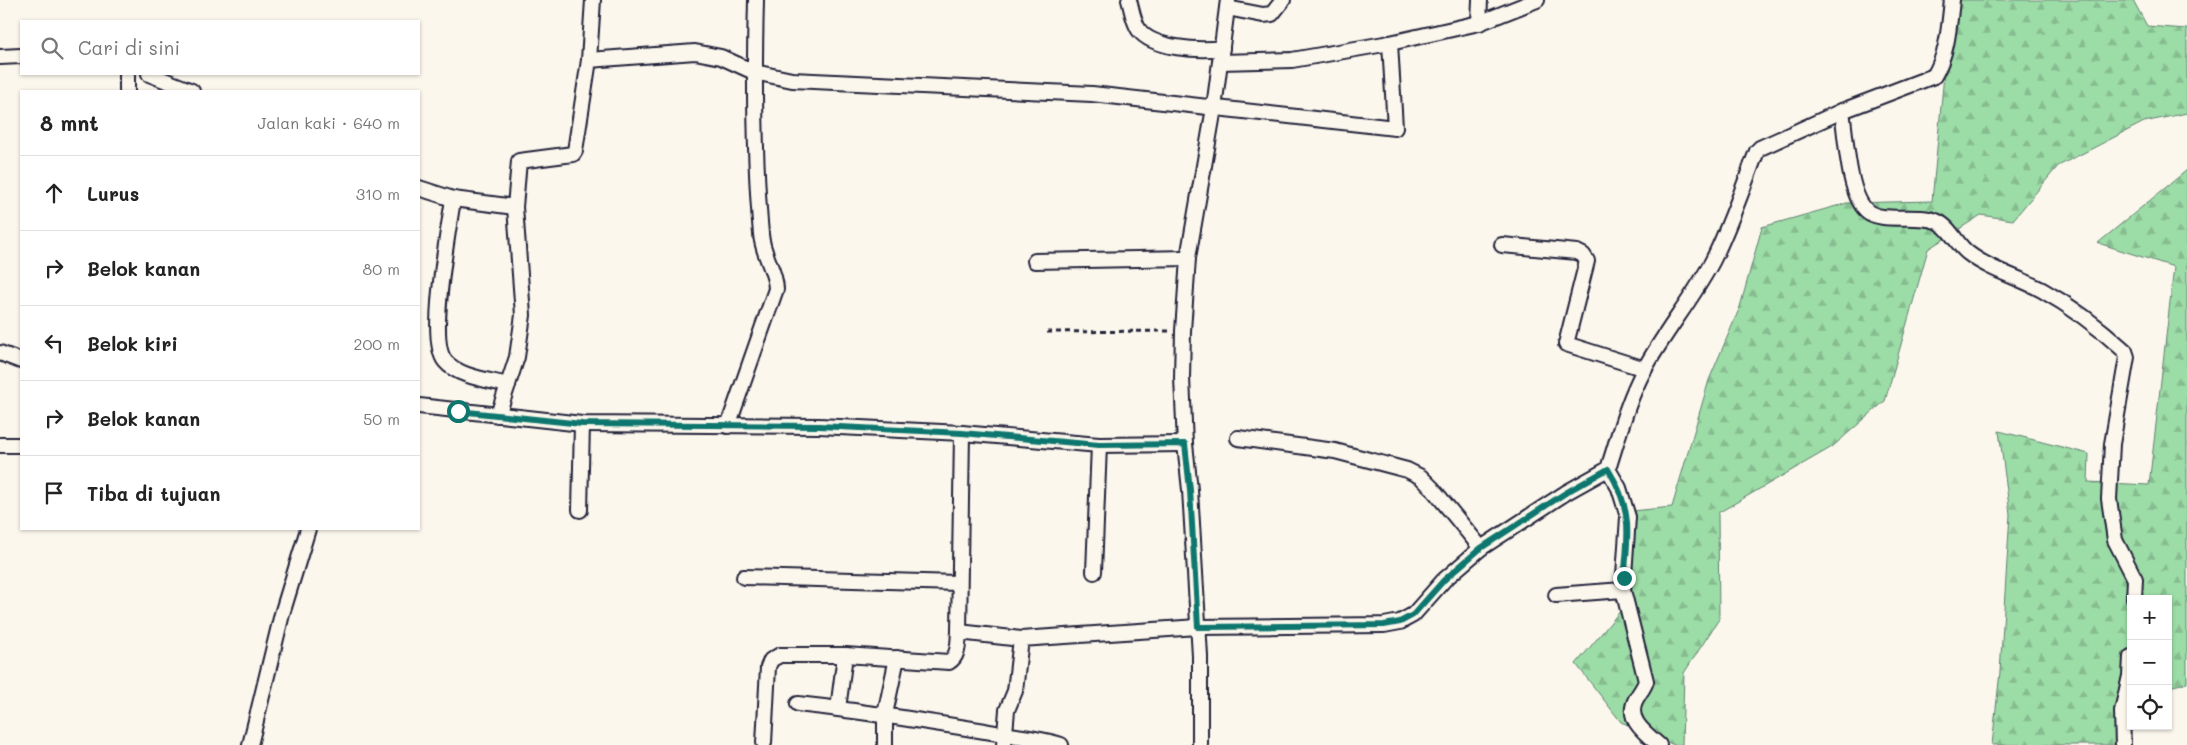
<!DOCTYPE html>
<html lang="id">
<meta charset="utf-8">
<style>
:root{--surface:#fff;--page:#f6f6f6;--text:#222;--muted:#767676;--line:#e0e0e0}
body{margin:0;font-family:Mali,sans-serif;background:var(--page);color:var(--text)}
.controls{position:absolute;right:15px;bottom:15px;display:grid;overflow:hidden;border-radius:0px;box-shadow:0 1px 4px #0004}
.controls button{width:45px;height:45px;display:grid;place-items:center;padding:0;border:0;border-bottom:1px solid var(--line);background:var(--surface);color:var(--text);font:25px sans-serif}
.stop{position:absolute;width:15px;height:15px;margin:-11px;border:4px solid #0f766e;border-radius:50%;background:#fff}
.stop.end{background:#0f766e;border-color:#fff;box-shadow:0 1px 5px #0008}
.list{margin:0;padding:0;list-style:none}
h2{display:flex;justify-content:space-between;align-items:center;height:65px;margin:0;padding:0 20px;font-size:21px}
h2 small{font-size:16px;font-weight:400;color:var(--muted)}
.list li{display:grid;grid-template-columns:32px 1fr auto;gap:15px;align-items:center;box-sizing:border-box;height:75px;padding:0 20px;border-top:1px solid var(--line)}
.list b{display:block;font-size:19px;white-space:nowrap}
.list em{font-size:16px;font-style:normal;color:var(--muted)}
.icon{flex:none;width:28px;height:28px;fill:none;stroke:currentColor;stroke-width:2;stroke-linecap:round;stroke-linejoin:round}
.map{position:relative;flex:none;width:2187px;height:745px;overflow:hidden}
.search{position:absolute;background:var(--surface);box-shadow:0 1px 4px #0004;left:20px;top:20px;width:400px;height:55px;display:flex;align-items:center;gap:12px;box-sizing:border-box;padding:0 18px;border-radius:0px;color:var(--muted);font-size:19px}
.panel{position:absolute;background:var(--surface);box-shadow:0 1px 4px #0004;left:20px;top:90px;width:400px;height:440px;border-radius:0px}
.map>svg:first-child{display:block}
.forest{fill:url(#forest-firs);stroke:#5f7f70}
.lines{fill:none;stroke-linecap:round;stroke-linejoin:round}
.street-casing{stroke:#22223b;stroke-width:18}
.path{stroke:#22223b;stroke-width:3;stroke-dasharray:5 4;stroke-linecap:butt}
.street{stroke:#fbf7ec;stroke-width:14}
.route{stroke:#0f766e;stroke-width:6}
</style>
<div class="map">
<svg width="2187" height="745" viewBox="0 0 2187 745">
<defs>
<pattern id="forest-firs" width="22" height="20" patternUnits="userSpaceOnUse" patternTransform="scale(1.25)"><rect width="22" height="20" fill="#9cdca6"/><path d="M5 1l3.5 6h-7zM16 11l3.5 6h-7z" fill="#86bc90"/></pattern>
</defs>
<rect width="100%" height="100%" fill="#fbf7ec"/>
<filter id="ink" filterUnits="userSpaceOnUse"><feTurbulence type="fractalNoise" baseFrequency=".02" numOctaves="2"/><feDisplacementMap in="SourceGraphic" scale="10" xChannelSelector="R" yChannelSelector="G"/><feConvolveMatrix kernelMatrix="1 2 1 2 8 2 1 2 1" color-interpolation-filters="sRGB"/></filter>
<g filter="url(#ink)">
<g class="forest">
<polygon points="1955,0 2133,0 2147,26 2187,29 2187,113 2144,122 2058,166 2013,220 1981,215 1928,249 1885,401 1832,447 1718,513 1719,619 1684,673 1682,745 1674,745 1621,722 1576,664 1626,604 1632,511 1672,507 1709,380 1740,307 1762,227 1847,203 1932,201 1945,64"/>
<polygon points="2187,170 2187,683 2168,687 2168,599 2131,599 2131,694 2120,745 1992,745 2000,672 2010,514 1999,431 2089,454 2088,482 2149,485 2174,267 2098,243"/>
</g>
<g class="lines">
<defs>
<g id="street">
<path d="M1129,0C1132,10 1133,21 1139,30C1153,49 1200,51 1222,48"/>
<polyline points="1227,8 1263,15 1272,14 1283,0"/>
<polyline points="1479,23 1480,0"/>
<polyline points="0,57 21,56"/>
<polyline points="589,60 593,0"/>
<polyline points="1220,62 1292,60 1390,43 1479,23 1537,0"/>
<polyline points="149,74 192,91"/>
<polyline points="127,91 127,74"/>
<path d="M1842,111C1846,136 1848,193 1866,210C1880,224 1916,213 1936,221C1950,226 1956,244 1968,253C1990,270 2018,277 2042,290C2071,306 2101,329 2125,351L2127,357L2112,444L2109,499L2115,540L2135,579L2134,599"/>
<polyline points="419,188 453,199 515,207 519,161 573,154 575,151 589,60 695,52 721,57 754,72 792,80 1092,94 1395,128 1390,43"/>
<path d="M453,199C449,229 427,340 445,361C458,377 489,380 508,385"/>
<polyline points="1502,245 1577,252 1583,255 1587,261 1566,344 1645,369"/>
<polyline points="1035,261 1188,258"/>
<polyline points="0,353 21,361"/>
<polyline points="419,406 582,424 819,426 962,433 1099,445 1185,444"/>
<polyline points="498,415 517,357 523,315 515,207"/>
<path d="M728,426L776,289C776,271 762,254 761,234C754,156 754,78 756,0"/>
<polyline points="1238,438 1335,451 1407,470 1421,477 1432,488 1481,548"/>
<polyline points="0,445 21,445"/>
<path d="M1608,469L1619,488L1628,517L1623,590L1646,681C1644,688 1639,693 1636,699C1625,719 1645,733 1659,745"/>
<polyline points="580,510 582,424"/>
<polyline points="1094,572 1099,445"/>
<polyline points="744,577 958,583"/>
<polyline points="1556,595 1623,590"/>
<polyline points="959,632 962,433"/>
<path d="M798,704C861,711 923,721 985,731C1010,736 1036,737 1061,745"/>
<polyline points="838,709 845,655"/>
<path d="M764,743L768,667L771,660L780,655H845L949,662C959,656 958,643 959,632L1021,639"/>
<polyline points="250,745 282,614 308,529"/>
<polyline points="885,745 885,714 897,658"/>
<path d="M1004,745L1007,710L1015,691L1021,639L1198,627L1384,625L1400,622L1413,615L1444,580L1481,548L1567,492L1608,469C1619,435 1627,402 1644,370C1665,331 1693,299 1713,260C1730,226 1743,187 1757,151L1760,148L1842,111L1934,76C1948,53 1949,26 1952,0"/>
<polyline points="1200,745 1200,656 1190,490 1185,444 1182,378 1183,331 1188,258 1214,108 1228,0"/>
<polyline points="2123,745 2122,711 2130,676 2131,657"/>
</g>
</defs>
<use href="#street" class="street-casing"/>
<polyline class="path" points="1047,332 1169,331"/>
<use href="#street" class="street"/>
</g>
</g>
<g class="lines" filter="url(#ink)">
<path class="route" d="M458,411L582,424L819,426L962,433L1099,445L1185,444L1190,490L1198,627L1384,625L1400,622L1413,615L1444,580L1481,548L1567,492L1608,469C1632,507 1629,535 1624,578"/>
</g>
</svg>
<div class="controls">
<button>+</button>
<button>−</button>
<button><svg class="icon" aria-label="locate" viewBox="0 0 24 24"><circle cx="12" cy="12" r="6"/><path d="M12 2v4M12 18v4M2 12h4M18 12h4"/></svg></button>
</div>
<div class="stop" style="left:458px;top:411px"></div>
<div class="stop end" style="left:1624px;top:578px"></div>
<div class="search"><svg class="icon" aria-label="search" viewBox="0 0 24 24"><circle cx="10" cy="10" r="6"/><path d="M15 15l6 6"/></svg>Cari di sini</div>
<section class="panel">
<h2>8 mnt<small>Jalan kaki · 640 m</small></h2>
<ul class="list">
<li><svg class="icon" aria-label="ahead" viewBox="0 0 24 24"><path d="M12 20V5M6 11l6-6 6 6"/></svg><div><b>Lurus</b></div><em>310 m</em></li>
<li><svg class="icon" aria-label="right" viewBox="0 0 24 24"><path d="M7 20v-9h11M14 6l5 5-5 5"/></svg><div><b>Belok kanan</b></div><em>80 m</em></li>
<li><svg class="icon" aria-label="left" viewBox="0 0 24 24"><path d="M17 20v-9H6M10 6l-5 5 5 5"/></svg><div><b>Belok kiri</b></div><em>200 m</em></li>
<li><svg class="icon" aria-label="right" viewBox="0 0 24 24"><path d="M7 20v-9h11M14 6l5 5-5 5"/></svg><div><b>Belok kanan</b></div><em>50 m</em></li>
<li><svg class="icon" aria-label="arrive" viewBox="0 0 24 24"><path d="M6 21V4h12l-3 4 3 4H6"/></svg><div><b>Tiba di tujuan</b></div></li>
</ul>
</section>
</div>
